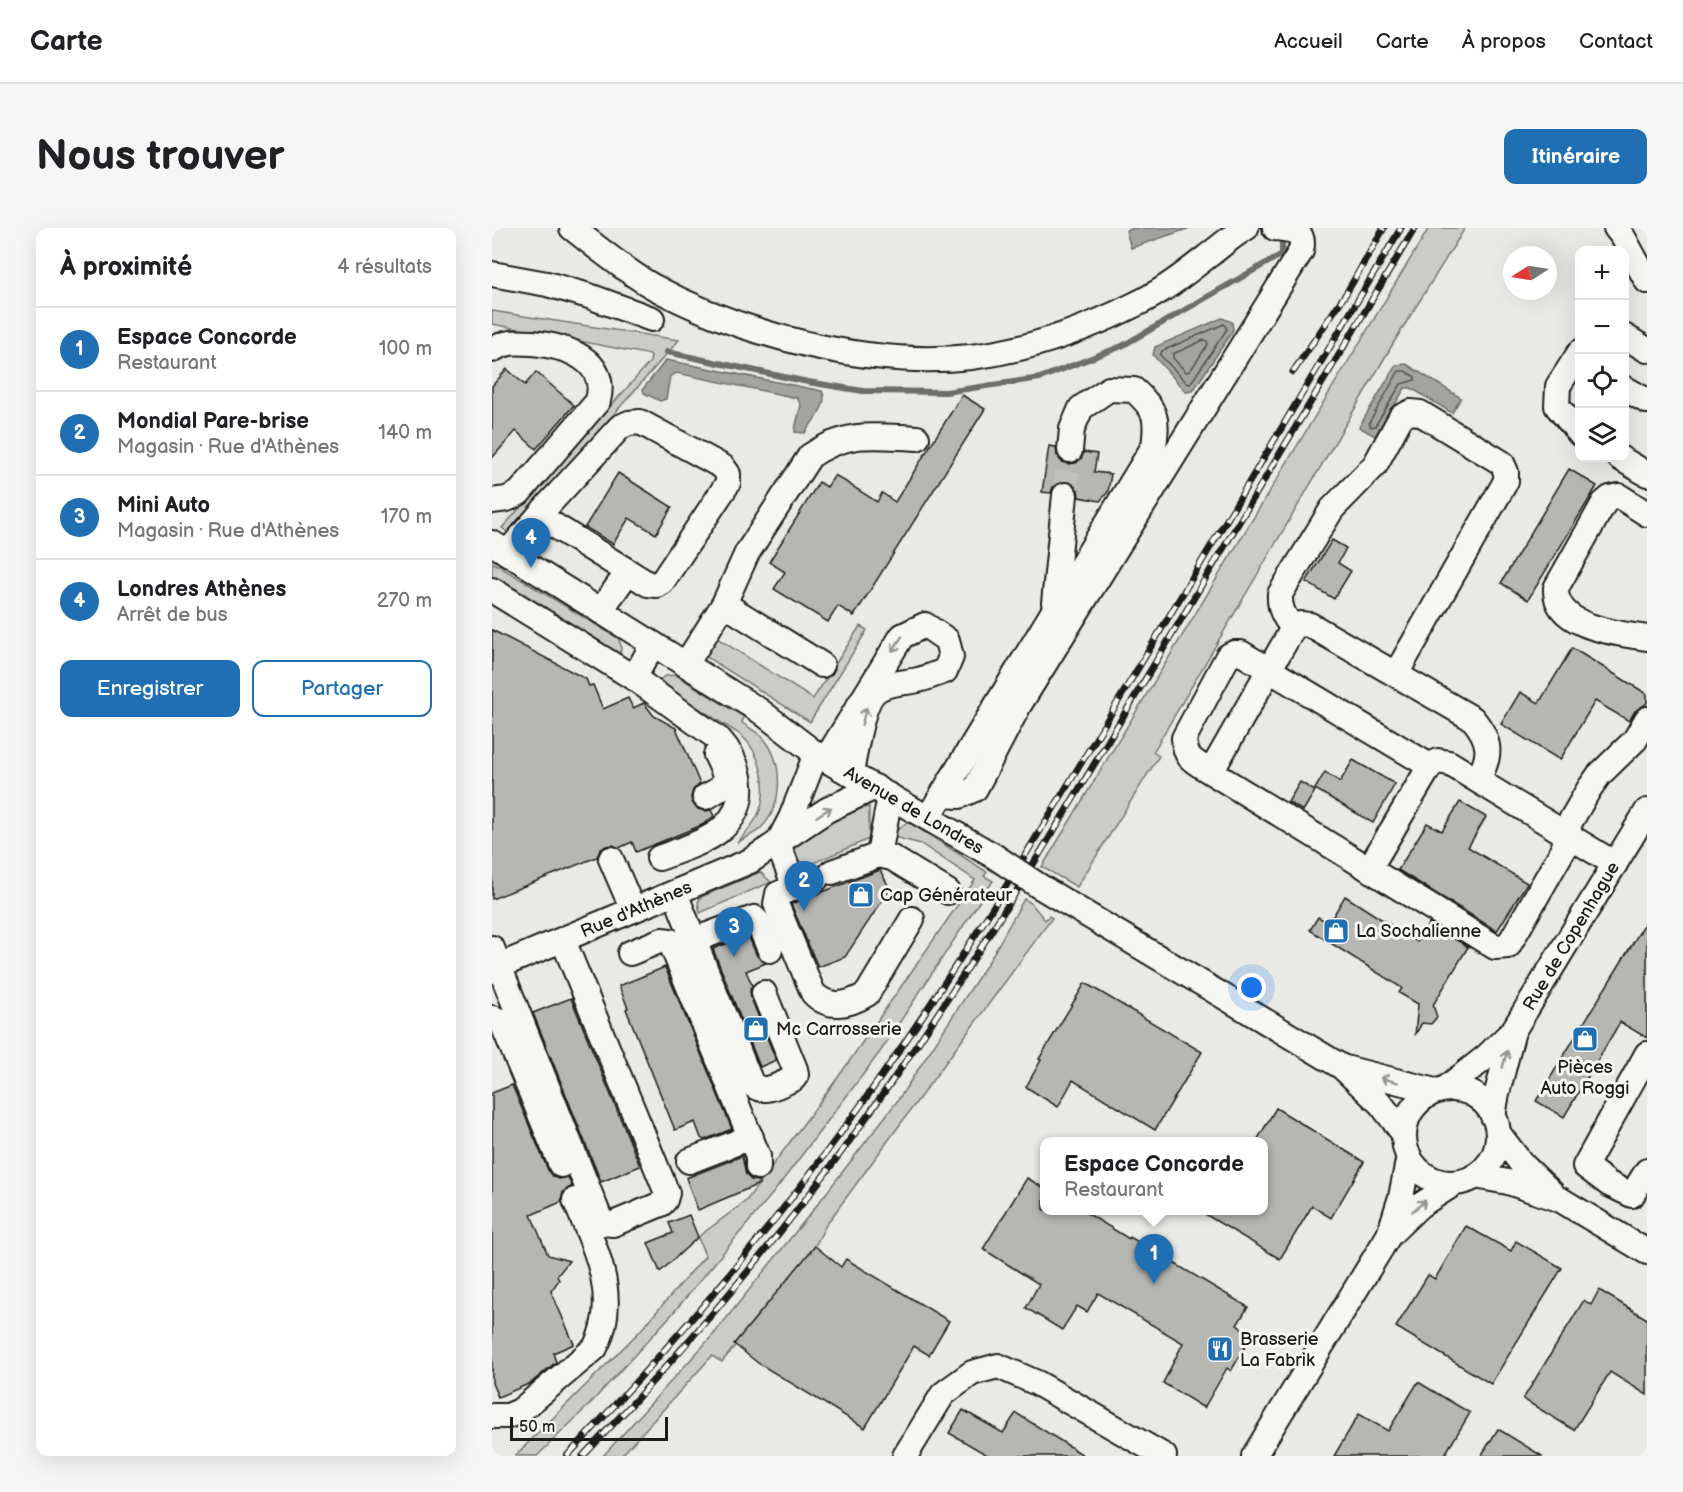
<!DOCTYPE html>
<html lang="fr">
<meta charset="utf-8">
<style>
:root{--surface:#fff;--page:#f6f6f6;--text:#202124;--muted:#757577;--line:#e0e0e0;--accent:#1f6fb2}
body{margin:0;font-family:"Balsamiq Sans",sans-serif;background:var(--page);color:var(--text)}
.controls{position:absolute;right:18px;top:18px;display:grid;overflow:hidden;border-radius:12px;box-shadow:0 6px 24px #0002}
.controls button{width:54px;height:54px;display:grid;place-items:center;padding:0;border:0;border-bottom:2px solid var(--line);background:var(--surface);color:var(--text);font:30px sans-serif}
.compass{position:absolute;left:1011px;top:18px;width:54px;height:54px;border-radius:50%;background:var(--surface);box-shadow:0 6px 24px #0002;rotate:258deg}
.scale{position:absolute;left:18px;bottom:15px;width:158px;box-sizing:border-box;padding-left:6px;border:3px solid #1c1c1c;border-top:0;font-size:16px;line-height:21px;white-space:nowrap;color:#1c1c1c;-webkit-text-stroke:4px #f6f6f2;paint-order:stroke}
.you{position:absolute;left:760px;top:760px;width:21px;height:21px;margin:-15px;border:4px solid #fff;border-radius:50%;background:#1a73e8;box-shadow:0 0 0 9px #1a73e833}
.badge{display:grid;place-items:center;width:39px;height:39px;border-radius:50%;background:var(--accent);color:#fff;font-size:20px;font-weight:700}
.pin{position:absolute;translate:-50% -50px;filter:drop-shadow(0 2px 3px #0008)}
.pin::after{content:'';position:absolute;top:32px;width:21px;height:18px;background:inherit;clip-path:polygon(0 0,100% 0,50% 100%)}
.popup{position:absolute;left:548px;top:909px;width:228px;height:78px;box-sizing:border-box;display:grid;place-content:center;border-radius:12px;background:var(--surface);filter:drop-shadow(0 2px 4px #0005);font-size:20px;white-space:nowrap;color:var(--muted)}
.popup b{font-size:22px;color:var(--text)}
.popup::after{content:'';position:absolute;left:50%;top:100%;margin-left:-12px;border:12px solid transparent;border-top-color:var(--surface)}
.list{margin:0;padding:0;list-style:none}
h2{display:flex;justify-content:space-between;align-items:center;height:78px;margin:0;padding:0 24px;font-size:26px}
h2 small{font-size:20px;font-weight:400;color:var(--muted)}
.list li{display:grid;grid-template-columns:39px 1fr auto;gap:18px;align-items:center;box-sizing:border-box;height:84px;padding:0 24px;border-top:2px solid var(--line)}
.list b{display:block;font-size:22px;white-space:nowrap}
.list p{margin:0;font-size:20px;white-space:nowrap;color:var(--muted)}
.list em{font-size:20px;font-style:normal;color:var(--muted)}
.actions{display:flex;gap:12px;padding:18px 24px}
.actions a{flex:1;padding:14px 0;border:2px solid var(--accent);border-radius:12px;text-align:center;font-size:21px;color:var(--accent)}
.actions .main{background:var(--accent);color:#fff}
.icon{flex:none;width:33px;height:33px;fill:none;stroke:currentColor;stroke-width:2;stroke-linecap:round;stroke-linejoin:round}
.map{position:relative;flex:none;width:1155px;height:1228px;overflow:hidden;border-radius:12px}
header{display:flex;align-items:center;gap:36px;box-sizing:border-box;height:84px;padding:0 30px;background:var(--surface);border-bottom:2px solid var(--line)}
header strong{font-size:28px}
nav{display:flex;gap:33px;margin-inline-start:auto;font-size:21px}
.intro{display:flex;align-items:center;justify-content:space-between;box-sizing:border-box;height:144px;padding:0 36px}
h1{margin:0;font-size:42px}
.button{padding:15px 27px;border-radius:12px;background:var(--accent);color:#fff;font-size:21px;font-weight:700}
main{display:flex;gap:36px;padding:0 36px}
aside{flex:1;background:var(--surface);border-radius:12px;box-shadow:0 6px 24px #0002}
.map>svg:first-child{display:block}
.green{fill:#cbcbc7;stroke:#747472;stroke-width:1.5}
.water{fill:#a3a3a1;stroke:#6d6d6c;stroke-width:1.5}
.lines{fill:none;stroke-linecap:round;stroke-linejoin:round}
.shore{stroke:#525251;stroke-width:1.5}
.stream{stroke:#6d6d6c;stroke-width:6}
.building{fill:#b6b6b3;stroke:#1c1c1c;stroke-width:1.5}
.minor-tunnel{stroke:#c0c0bd;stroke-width:24;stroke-dasharray:24 12;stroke-linecap:butt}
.minor-casing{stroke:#1c1c1c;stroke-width:28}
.minor{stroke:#f6f6f2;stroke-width:24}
.rail-casing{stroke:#1c1c1c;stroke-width:7}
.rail{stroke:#f6f6f2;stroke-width:4.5;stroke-dasharray:14;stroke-linecap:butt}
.minor-bridge-casing{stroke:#1c1c1c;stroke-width:28;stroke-linecap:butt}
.minor-bridge{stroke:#f6f6f2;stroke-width:24}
.oneway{stroke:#949492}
.labels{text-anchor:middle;stroke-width:6;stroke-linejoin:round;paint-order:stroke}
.street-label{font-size:18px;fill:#1c1c1c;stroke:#f6f6f2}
.poi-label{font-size:18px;fill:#1c1c1c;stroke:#f6f6f2;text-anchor:start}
</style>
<header>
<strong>Carte</strong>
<nav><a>Accueil</a><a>Carte</a><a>À propos</a><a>Contact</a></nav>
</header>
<div class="intro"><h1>Nous trouver</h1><a class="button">Itinéraire</a></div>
<main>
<aside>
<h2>À proximité<small>4 résultats</small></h2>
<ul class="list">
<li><span class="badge">1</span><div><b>Espace Concorde</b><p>Restaurant</p></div><em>100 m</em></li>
<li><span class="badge">2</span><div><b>Mondial Pare-brise</b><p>Magasin · Rue d'Athènes</p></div><em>140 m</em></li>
<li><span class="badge">3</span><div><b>Mini Auto</b><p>Magasin · Rue d'Athènes</p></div><em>170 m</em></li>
<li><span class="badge">4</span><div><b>Londres Athènes</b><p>Arrêt de bus</p></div><em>270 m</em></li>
</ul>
<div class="actions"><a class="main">Enregistrer</a><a>Partager</a></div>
</aside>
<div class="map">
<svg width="1155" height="1228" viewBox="0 0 1155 1228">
<rect width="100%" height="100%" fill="#e9e9e5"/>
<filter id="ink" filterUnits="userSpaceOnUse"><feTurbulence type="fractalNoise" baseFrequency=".0167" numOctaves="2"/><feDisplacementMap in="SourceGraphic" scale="12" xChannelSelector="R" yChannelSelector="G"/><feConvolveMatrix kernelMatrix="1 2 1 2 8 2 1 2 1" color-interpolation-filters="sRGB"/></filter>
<g filter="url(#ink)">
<g class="green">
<polygon points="937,0 973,0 902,114 661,524 667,528 585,659 550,639"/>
<polygon points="0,83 187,112 17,305 10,300 158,134 159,127 0,96"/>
<path d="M0,334L126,410C130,418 130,422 126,429L0,353Z"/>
<polygon points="368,398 375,402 318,494 213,428 222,408 321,471"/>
<path d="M184,447L252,489L250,495C257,500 267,505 273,512C292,536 291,578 269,600C263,606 252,610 245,615C252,607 260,598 265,589C278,563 270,526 249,507L165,454L173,448Z"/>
<polygon points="377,579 377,611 305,642 301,622 313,609 350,584"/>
<polygon points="414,595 420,596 495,644 492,648 501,653 388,824 281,965 181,1085 97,1177 45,1228 23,1228 148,1103 213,1028 206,1009 254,973 347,848 483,652 429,616 402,609 405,602"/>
<polygon points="268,644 279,654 208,685 206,674 209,669"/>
<polygon points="532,671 539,675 553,692 557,688 560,690 334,997 323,1018 230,1134 220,1128 129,1228 111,1228 221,1107 318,986 406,872 497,733"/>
</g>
<g class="water">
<polygon points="642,0 698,0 639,20 634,3"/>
<polygon points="730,90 740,94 741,102 701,163 694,164 661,127 663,119"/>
<path d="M174,132L330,163C338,176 320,193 313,205L303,204V201L309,177L305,170L185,145L178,148L174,171L168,173L152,165L151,161Z"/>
<polygon points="914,136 969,170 960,185 919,160 913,160 883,208 867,199 904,137"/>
</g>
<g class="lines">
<g class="shore">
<polygon points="732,96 735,101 698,156 695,155 668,127 670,123"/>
<polygon points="712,112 715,113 716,116 698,143 694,144 681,130 681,126"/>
<polygon points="907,143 913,143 923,149 923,152 909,156 883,198 879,199 877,195"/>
</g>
<polyline class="stream" points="175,124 316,154 371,163 454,164 548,150 630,118 790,26 790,15"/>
</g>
<g class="building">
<polygon points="15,141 33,157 44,144 82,177 44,221 24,203 0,230 0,158"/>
<polygon points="470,167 493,181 362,388 346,378 336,394 282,361 293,344 277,334 327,254 335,259 343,247 385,274 390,265 403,274"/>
<polygon points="557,218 564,219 565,228 570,234 576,236 584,235 589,231 592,224 605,226 602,244 619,246 616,264 608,273 587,269 586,261 581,255 575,253 567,254 561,259 559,265 550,264"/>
<polygon points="1077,241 1105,258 1036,372 1009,355"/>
<polygon points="126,245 180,279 164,306 137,290 121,316 93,299"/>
<polygon points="840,312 854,320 846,335 859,343 842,371 814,354"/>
<polygon points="0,402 94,451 97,458 101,457 111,481 136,470 141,480 152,475 162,488 184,500 208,556 201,562 199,569 200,575 206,581 213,583 219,582 222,588 210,597 144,624 140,614 127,620 121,617 114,618 108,622 105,629 0,671"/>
<polygon points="1080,420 1155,466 1155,475 1143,483 1137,493 1103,473 1068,532 1009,496 1028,464 1047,475"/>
<polygon points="861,532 903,556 881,595 823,561 833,544 848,554"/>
<polygon points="808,554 823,563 811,583 796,574"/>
<polygon points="968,574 994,589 976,619 1035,655 1005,703 906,642 935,595 950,603"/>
<polygon points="388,642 398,661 353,729 326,739 299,676"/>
<polygon points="853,668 925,714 937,695 976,719 941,777 945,789 939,796 930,795 923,807 926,776 907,765 910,760 818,702 826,689 837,695"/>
<polygon points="1155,692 1155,810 1128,794 1072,889 1044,873"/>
<polygon points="256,707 265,728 274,735 254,743 260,757 258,762 259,770 284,832 268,839 221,721"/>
<polygon points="173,739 240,901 212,912 209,910 203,894 183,902 134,781 136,780 127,758"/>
<polygon points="593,755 710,824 663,902 581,852 566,879 534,859 549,832 547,831"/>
<polygon points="79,770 148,938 109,954 41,785"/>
<polygon points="20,857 56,942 60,948 67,951 76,949 80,958 71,964 69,974 39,987 56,1027 77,1033 65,1048 67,1052 59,1063 82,1116 61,1125 64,1134 39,1155 6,1169 0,1155 0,865"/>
<polygon points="784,880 872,934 839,990 820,978 788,1031 706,982 771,982 771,914 764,914"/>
<polygon points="250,928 254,947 259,952 266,953 267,956 206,982 194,950"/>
<polygon points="535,950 552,960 552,982 590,982 637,1011 638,1009 756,1079 745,1097 760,1107 739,1143 735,1140 712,1180 671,1155 691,1115 606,1065 595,1084 585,1078 570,1102 534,1080 547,1056 491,1021"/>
<polygon points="197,987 206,1009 168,1044 156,1015 181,1005 177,995"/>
<polygon points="974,998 1019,1023 1024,1013 1070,1040 999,1156 904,1099 936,1047 943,1051"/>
<polygon points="323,1018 349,1039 354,1031 457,1093 437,1127 422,1118 373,1200 266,1135 242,1116"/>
<polygon points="1107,1062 1155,1091 1155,1167 1118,1144 1082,1202 1031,1171 1092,1072 1099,1077"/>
<polygon points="926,1154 978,1185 952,1228 842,1228 867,1186 896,1203"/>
<polygon points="471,1182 511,1205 524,1185 593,1228 497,1228 457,1205"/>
<polygon points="1006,1201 1050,1228 989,1228"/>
</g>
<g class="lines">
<polyline class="minor-tunnel" points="573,267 578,222"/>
<defs>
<g id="minor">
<path d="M80,0C106,20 132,42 160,58C250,107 376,140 479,129C535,122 592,102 642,77C669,65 694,45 717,27C729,18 741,7 754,0"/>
<polyline points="1124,0 1131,9 1155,53"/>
<polyline points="0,46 55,56 97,68 160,91"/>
<polyline points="1132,108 1155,122"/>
<path d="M0,122C13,113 25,114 40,115C73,118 117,131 106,173L27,265L15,271L0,273"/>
<polyline points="1088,124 1066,158 1065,178 1088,206"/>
<polyline points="1132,160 1155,173"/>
<polyline points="1128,230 1155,246"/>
<path d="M1155,286L1127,268L1118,270L1112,275L1064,360C1062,400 1126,405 1155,410"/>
<polyline points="0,315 268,483 324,526 502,628"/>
<polyline points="15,325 56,277 128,199 137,195 148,194 231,239 236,246 236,255 170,354 165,357 156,356 47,288"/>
<polyline points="0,362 142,450 161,416"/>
<polyline points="562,375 573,267"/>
<polyline points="232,376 330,437"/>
<polyline points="108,383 136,344"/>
<path d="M801,400C792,389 787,380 788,366L840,281L883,237L909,189L919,184L928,185L1010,235L1014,244V253L904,446"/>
<path d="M194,436L232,376L255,325L318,228C356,202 381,208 425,210"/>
<path d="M142,450L228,512C251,538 259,579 227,603C212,615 185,623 167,630"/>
<path d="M334,531L410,408L433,397L455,412L459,429L453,443C444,446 435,450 426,452C414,455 396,454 385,462C369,473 363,526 359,545"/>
<path d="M719,544C702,533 693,532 692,510L736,428L742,425H749L938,538"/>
<path d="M985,552C1000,528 999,513 981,491L818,397L808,396L801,400L719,544L877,641L938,538L946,533L957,535L1123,636"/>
<path d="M450,567L467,568L483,561L527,477L809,23C814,2 800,2 783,0"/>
<path d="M213,569C239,557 235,549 224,527"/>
<path d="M436,590L662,218C666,189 664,182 642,162L617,161L589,180L580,201L578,222"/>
<polyline points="288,611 299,590 324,526"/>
<polyline points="286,616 303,659"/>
<polyline points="387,627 398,568"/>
<polyline points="119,631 141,682"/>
<polyline points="877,641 1003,719 1016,718 1071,622 1078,594 1097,561 1107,547 1143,512 1155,491"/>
<polyline points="340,644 387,627 400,630 456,664"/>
<path d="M324,651L286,666L284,676L321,765C337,782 357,777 375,766L420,691"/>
<polyline points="547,658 850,839 888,875 912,906"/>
<path d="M183,665L259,855C271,868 286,857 301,851L304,847L303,841L272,765"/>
<polyline points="202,712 262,690 266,694 278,722"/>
<polyline points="0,720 108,991 112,995 121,996 169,976 173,972 175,965 71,712"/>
<polyline points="138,725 170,712 178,713 266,928 266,939"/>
<polyline points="0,741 258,633 335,582 383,559"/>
<polyline points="0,790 4,791 11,797 69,937"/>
<polyline points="1021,803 1155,583"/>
<polyline points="1155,826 1093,938 1117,956 1140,967 1155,943"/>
<polyline points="853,840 943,863"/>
<polyline points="953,861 994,829 1021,803 1005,865 1001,888"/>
<circle cx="959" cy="908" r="47"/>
<polyline points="1006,905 1029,935 1060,965"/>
<polyline points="917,928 909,969 897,1007 927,978 963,955"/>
<polyline points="197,933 259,909"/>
<polyline points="983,948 1016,954 1069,972 1155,1024"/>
<path d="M0,1188H16L28,1183L103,1120C129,1070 103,1020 83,972"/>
<polyline points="413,1228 451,1166 480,1145 506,1138 545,1155 672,1228"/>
<polyline points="762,1228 897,1007"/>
</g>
</defs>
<use href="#minor" class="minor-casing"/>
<use href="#minor" class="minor"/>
<defs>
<g id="rail">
<polyline points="801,144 855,64 892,0"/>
<path d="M75,1228C173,1125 266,1018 350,903C454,762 543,612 633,462C725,308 817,154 909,0"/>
<path d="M91,1228C188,1127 279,1021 361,908C472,755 569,592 666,430C751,287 837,143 923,0"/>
</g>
</defs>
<use href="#rail" class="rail-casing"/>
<use href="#rail" class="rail"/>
<defs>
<polyline id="minor-bridge" points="502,628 547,658"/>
</defs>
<use href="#minor-bridge" class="minor-bridge-casing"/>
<use href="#minor-bridge" class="minor-bridge"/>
</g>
<defs><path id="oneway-shaft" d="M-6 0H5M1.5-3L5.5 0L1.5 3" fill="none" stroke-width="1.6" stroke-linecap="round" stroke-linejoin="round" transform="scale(1.5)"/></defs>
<g class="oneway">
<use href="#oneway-shaft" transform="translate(405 416) rotate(124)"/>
<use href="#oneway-shaft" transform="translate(372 488) rotate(-75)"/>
<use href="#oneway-shaft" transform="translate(332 584) rotate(-32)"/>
<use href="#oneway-shaft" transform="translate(1013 831) rotate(-74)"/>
<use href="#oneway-shaft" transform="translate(897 852) rotate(-165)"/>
<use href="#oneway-shaft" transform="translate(927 978) rotate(-39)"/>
</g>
</g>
<defs>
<symbol id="shop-square" viewBox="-11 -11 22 22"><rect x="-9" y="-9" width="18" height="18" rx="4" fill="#1f6fb2" stroke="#f6f6f2"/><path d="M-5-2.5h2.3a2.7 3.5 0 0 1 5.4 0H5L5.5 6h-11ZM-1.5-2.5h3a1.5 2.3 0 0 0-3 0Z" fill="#fff"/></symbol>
<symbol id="restaurant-square" viewBox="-11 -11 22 22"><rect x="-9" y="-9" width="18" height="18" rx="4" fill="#1f6fb2" stroke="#f6f6f2"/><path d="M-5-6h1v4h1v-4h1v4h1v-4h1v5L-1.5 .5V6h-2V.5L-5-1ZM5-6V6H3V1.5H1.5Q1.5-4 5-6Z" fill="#fff"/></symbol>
</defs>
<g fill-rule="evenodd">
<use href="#shop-square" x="354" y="652" width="30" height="30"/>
<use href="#shop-square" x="829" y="688" width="30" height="30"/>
<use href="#shop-square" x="249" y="786" width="30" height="30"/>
<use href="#shop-square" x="1078" y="796" width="30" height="30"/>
<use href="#restaurant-square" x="713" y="1106" width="30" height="30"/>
</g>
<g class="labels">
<g class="street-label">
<text transform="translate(422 582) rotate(30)" y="6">Avenue de Londres</text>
<text transform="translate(144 681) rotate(-23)" y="6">Rue d'Athènes</text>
<text transform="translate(1079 708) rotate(-59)" y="6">Rue de Copenhague</text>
</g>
<g class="poi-label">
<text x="388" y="673">Cap Générateur</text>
<text x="864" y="709">La Sochalienne</text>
<text x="284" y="807">Mc Carrosserie</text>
<text x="1093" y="845" text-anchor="middle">Pièces<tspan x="1093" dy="21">Auto Roggi</tspan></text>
<text x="748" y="1117">Brasserie<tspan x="748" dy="21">La Fabrik</tspan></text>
</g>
</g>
</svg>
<div class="controls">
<button>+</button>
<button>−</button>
<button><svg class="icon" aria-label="locate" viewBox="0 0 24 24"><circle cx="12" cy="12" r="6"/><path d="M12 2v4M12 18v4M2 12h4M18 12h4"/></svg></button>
<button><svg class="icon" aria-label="layers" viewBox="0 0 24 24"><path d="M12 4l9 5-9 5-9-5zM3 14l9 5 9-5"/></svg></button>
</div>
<svg class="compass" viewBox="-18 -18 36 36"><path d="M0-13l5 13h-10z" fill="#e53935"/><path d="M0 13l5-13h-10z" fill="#757577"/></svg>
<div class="scale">50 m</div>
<div class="you"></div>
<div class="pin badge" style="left:662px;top:1056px">1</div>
<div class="popup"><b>Espace Concorde</b>Restaurant</div>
<div class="pin badge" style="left:312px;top:683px">2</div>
<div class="pin badge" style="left:242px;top:729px">3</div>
<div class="pin badge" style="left:39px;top:340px">4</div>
</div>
</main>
